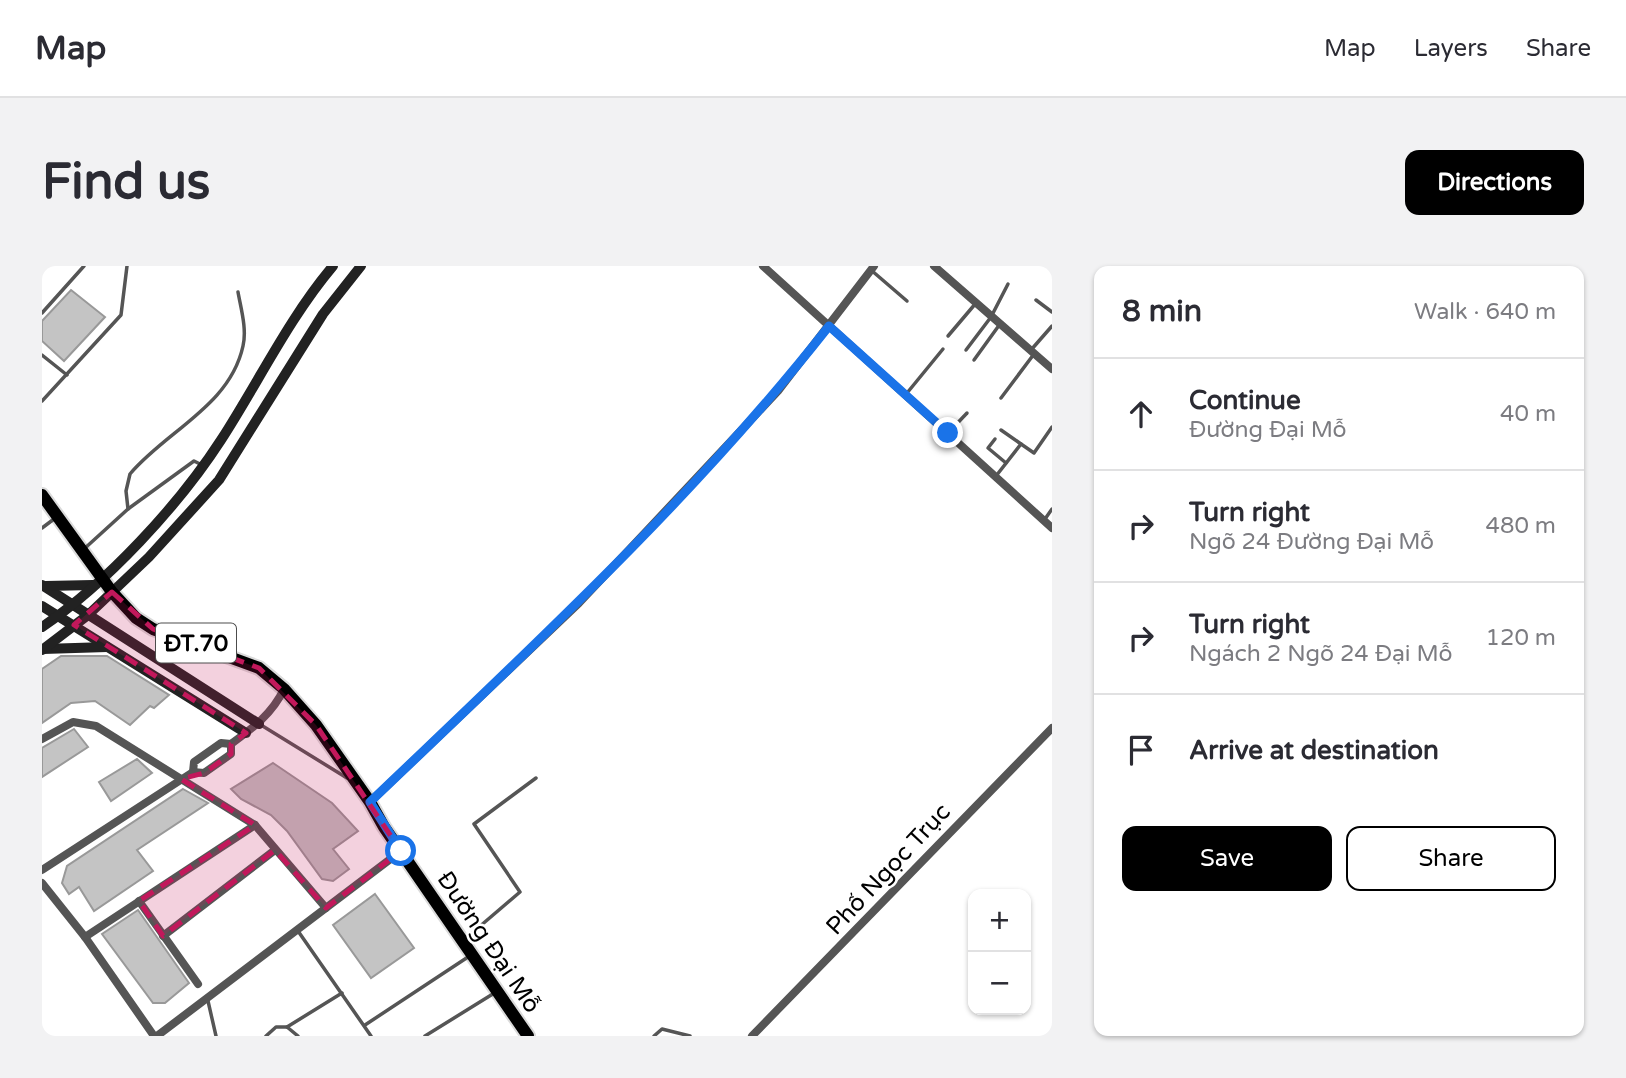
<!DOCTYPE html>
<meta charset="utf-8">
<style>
:root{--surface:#fff;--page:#f2f2f3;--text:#2b2b33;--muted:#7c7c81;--line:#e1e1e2;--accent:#000}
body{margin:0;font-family:"Varela Round",sans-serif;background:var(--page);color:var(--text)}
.controls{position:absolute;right:21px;bottom:21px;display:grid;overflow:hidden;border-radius:14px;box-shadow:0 2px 5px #0004}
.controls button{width:63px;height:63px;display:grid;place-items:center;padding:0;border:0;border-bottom:2px solid var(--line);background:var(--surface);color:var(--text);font:35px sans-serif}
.stop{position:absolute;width:21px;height:21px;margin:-16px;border:5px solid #1a73e8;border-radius:50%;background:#fff}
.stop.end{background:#1a73e8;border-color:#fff;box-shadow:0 2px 7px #0008}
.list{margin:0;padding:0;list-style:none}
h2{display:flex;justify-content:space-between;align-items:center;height:91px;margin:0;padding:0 28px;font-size:30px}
h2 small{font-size:23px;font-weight:400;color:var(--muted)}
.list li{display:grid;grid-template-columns:46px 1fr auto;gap:21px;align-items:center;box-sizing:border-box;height:112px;padding:0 28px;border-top:2px solid var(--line)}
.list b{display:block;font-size:26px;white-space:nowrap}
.list p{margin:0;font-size:23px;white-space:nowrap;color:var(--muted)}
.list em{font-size:23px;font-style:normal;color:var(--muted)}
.actions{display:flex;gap:14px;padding:21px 28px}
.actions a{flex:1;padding:16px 0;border:2px solid var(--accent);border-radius:14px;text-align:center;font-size:24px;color:var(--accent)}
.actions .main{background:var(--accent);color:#fff}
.icon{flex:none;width:38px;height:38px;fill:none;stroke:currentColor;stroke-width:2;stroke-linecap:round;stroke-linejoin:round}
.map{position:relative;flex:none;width:1010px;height:770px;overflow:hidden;border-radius:14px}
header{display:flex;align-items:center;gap:42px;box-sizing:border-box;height:98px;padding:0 35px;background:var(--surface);border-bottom:2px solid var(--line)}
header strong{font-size:33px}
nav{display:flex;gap:38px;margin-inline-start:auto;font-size:24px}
.intro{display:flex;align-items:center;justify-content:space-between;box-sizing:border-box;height:168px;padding:0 42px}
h1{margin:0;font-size:49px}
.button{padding:18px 32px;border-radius:14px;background:var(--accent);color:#fff;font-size:24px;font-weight:700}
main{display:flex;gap:42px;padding:0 42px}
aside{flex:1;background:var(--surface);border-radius:14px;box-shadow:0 2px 5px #0004}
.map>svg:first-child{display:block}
.building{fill:#c4c4c4;stroke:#999;stroke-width:2}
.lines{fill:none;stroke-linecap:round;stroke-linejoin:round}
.primary-casing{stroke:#dbdbdb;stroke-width:16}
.lane{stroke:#555;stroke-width:3.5}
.street{stroke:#555;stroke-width:8}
.secondary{stroke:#222;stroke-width:10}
.primary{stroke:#000;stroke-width:12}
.route{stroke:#1a73e8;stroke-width:9}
.marked{fill:#c2185b;fill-opacity:0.2;stroke:#c2185b;stroke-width:5;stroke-dasharray:14 9;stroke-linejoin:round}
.labels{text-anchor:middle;stroke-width:5;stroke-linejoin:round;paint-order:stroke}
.shield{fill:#fff;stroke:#4c4c4c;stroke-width:2}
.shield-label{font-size:23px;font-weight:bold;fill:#000}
.street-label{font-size:24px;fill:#000;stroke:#fff}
</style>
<header>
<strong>Map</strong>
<nav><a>Map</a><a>Layers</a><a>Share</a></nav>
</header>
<div class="intro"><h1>Find us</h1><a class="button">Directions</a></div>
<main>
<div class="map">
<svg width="1010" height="770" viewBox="0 0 1010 770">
<rect width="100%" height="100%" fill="#fff"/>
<g class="building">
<polygon points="29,24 63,51 22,95 0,75 0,55"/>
<polygon points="19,390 65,390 127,429 112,442 108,440 88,459 53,435 29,437 0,457 0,403"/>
<polygon points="32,463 46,481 0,511 0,482"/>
<polygon points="95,493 110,507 69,535 57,516"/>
<polygon points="231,497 290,537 316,565 291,583 307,603 291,615 280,613 245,565 229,549 199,533 189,523"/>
<polygon points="141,523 166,537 95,584 111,605 52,645 37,621 27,628 20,617 25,600"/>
<polygon points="333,628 372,682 329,712 291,659"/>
<polygon points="96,644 147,717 123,737 111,737 60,668"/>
</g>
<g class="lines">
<defs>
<polyline id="primary" points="0,229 70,326 94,352 111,363 217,402 242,423 274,459 328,536 342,561 486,770"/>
</defs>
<use href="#primary" class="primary-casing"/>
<g class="lane">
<polyline points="829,4 865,35"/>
<polyline points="994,34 1010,46"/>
<polyline points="0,47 42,0"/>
<polyline points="906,70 934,37"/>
<polyline points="924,84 949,51 966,18"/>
<polyline points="989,84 1010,60"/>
<polyline points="0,89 25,109"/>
<polyline points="932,94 958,58"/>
<polyline points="865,127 901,83"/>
<polyline points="959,132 992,88"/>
<polyline points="0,135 79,49 85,0"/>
<polyline points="907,166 925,147"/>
<polyline points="953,173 946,182 964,197"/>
<polyline points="979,178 992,187 1010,161"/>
<polyline points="954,210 979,178 959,164"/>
<path d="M86,243L84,225L88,208C124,165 188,140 201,80C205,63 199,43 196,26"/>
<polyline points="1003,253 1010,243"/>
<polyline points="0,262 12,253"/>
<polyline points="42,283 86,243 152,195 160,199"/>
<polyline points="219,459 305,512"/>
<polyline points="256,665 329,770"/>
<polyline points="423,673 478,626 432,558 494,512"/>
<polyline points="166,735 174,770"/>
<polyline points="323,759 426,691"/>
<polyline points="245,761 300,727"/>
<polyline points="224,770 234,761 245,761 256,770"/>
<polyline points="383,770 454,726"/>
<polyline points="612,770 620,763 648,770"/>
</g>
<g class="street">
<polyline points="721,0 1010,262"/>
<polyline points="892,0 1010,103"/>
<polyline points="0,473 31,456 54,460 213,559 284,642"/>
<path d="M151,506L152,496L179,477L189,478C211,462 230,448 242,423"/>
<polyline points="328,536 537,337 736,125 832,0"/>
<polyline points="0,604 151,506 162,507 189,488 189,478"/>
<polyline points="0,617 43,671 112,770"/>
<polyline points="97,635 156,718"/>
<polyline points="121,670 233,584"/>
<polyline points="43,671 213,559"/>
<polyline points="115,770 359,585"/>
<polyline points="710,770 1010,462"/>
</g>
<g class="secondary">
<polyline points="0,319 217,458"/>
<polyline points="4,320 51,319"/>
<polyline points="0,340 204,467"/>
<path d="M0,361C64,318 137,239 179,174C216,117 247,52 291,0"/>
<polyline points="1,383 65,381"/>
<polyline points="0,384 46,349 107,291 177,214 281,48 319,0"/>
</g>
<use href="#primary" class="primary"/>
</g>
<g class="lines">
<path class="route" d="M359,585L328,536C487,384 651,233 787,60L906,167"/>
</g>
<path class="marked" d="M70,326L111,363L217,402L274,459L359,585L284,642L233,584L121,670L97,635L213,559L139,513L162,507L189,488V478L204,467L32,359Z"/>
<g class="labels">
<rect class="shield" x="114" y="357.5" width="80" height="39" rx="5"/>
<g class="shield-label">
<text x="154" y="385">ĐT.70</text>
</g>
<g class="street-label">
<text transform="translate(846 603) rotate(-47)" y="8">Phố Ngọc Trục</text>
<text transform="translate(447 676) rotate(56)" y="8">Đường Đại Mỗ</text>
</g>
</g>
</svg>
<div class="controls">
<button>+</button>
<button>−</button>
</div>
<div class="stop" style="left:359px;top:585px"></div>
<div class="stop end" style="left:906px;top:167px"></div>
</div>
<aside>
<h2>8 min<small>Walk · 640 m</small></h2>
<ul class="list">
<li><svg class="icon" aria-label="ahead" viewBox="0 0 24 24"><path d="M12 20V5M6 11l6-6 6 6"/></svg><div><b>Continue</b><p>Đường Đại Mỗ</p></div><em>40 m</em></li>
<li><svg class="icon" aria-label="right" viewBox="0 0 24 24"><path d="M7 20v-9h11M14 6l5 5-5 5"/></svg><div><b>Turn right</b><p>Ngõ 24 Đường Đại Mỗ</p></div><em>480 m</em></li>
<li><svg class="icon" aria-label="right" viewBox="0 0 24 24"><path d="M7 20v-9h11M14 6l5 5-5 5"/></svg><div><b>Turn right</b><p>Ngách 2 Ngõ 24 Đại Mỗ</p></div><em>120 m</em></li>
<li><svg class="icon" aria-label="arrive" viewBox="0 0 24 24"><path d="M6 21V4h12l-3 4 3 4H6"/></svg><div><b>Arrive at destination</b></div></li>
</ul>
<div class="actions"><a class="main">Save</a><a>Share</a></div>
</aside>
</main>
